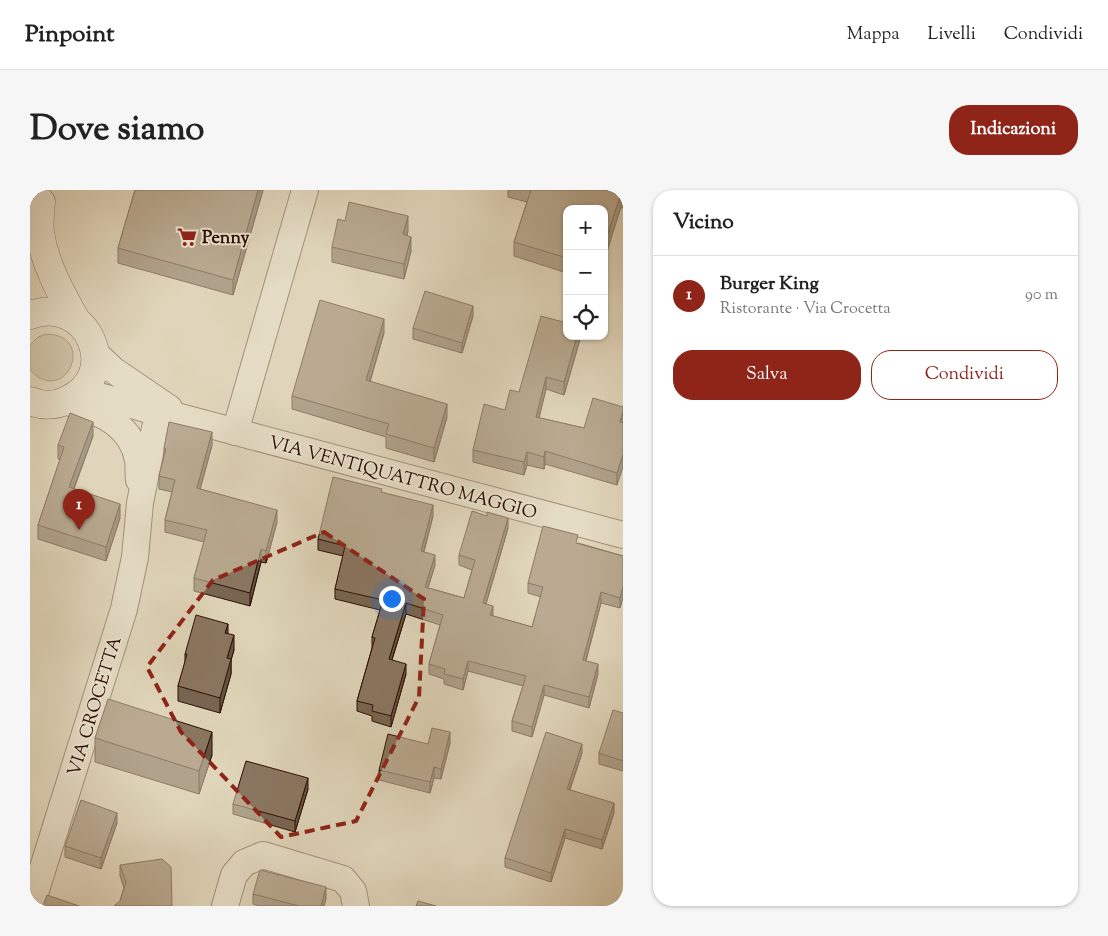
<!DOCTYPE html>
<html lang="it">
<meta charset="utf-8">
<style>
:root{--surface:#fff;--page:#f6f6f6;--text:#222;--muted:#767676;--line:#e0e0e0;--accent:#8f2418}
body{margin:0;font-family:"Sorts Mill Goudy",serif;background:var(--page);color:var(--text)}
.controls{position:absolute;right:15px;top:15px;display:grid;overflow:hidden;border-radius:10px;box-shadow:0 1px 4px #0004}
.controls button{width:45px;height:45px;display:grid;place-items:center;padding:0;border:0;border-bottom:1px solid var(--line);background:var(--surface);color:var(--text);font:25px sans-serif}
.you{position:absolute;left:361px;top:408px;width:18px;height:18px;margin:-12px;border:4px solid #fff;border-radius:50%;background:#1a73e8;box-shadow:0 0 0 8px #1a73e833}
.badge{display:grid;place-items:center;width:32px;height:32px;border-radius:50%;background:var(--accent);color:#fff;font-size:16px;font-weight:700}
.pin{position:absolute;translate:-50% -41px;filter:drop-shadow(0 1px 2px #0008)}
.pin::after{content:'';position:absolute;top:26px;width:18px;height:15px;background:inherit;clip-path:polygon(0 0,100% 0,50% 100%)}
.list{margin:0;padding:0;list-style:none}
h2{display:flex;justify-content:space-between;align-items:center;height:65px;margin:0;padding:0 20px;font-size:21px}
h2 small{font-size:16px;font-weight:400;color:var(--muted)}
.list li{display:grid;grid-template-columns:32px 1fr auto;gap:15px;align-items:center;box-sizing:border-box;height:80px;padding:0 20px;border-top:1px solid var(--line)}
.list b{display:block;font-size:19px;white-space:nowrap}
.list p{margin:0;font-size:16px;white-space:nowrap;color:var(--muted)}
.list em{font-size:16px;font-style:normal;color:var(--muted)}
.actions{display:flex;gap:10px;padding:15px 20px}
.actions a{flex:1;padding:11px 0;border:1px solid var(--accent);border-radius:20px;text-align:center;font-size:18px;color:var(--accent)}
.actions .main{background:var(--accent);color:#fff}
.icon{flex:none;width:28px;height:28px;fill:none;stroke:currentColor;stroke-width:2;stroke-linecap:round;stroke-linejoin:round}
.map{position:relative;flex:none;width:593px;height:716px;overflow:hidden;border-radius:20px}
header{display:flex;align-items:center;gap:30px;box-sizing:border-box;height:70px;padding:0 25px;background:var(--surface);border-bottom:1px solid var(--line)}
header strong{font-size:24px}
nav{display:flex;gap:28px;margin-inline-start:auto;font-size:18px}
.intro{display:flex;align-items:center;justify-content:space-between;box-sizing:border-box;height:120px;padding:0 30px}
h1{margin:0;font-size:35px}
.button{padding:12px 22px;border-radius:20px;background:var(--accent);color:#fff;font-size:18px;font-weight:700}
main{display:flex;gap:30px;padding:0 30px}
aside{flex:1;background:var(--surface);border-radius:20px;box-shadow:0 1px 4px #0004}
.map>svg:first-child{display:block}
.green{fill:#c2b49b;stroke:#78604e}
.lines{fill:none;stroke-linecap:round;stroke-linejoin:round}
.minor-casing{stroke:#5a3f2f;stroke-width:28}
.secondary-casing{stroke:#2d0d01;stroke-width:29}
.minor{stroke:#ebe4d2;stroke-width:26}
.secondary{stroke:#ebe4d2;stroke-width:28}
.wall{fill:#776553;stroke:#2d0d01}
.shaded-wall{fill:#615344;stroke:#2d0d01}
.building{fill:#8a7661;stroke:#2d0d01}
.marked{fill:none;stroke:#8f2418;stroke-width:4;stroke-dasharray:10 6;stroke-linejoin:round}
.labels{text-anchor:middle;stroke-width:4;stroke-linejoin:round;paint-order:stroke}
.poi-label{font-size:18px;font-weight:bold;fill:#2d0d01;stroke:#ebe4d2;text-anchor:start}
.street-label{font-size:18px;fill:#2d0d01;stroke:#ebe4d2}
</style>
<header>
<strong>Pinpoint</strong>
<nav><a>Mappa</a><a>Livelli</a><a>Condividi</a></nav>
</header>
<div class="intro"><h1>Dove siamo</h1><a class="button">Indicazioni</a></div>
<main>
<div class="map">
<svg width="593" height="716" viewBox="0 0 593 716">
<rect width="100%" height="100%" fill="#e0d6ba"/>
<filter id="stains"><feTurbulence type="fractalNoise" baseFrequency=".004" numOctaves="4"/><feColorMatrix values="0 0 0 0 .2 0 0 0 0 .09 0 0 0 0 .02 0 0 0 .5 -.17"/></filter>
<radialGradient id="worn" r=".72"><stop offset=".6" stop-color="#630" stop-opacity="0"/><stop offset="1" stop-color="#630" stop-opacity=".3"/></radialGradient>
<path class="green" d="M16,144C63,144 41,207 8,187C6,185 1,182 0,179C0,174 0,161 0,155L8,147Z"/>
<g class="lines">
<defs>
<g id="minor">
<polyline points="65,163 83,180 139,218"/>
<polyline points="51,201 130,223 154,228 593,345"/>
<path d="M45,215C74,223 102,237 108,270C109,276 108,283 109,290"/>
<polyline points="205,242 275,0"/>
<polyline points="1,716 94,419 105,367 110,313 125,238 130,223"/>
<polyline points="195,716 204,685 214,673 233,665 313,689 323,701 326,716"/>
</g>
<g id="secondary">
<path d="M11,12C10,22 9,33 10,43C15,75 31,103 46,130"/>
<path d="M0,125C58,104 93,185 37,210C26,216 12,216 0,211"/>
</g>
</defs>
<use href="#minor" class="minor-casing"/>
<use href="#secondary" class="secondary-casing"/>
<use href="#minor" class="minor"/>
<use href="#secondary" class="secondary"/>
</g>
<g class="wall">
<polygon points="105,0 233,0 203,105 88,73 88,58"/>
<polygon points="478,0 593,0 593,18 537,19 537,83 484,66 484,52 497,12 478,7"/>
<polygon points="378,41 377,45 381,61 374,89 302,72 302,57"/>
<polygon points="443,126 432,163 383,149 383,138"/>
<polygon points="354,143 340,192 417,227 404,272 356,258 356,247 262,219 262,206"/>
<polygon points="550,146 550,149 534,205 516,199 509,228 554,238 593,217 587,295 515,274 514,279 497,275 494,285 443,272 443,260 475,220 489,202"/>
<polygon points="63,246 44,299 90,328 76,371 8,349 8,335 30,270 28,269 28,255"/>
<polygon points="182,255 170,299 247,332 236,373 231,372 220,416 164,401 164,388 174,352 135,342 135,330 142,302 129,299 129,286 134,267 134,258"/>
<polygon points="352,302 403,326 394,362 405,375 398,398 434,408 442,380 429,375 429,365 478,338 456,414 463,426 502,437 511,407 498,403 498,393 548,353 593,366 593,407 590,418 571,413 556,471 568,484 559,518 514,505 502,547 482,541 482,531 493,496 438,481 433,500 414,494 414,489 399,484 399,474 410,435 376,424 362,470 376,484 361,537 342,531 342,526 327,521 327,511 342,458 342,447 350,420 305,409 305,399 313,366 288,360 288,349"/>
<polygon points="198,444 204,460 201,470 201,484 190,523 148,511 148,496 155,473 155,464"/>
<polygon points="593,523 593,581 569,574 569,563"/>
<polygon points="65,548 182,565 169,604 65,572"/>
<polygon points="420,553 411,589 404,588 400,603 349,590 349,580"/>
<polygon points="552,563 540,600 584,623 572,659 535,648 521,692 475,677 475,668"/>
<polygon points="278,599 265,642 203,624 203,614"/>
<polygon points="87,633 71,679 35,667 35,656"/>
<polygon points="90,675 142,716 90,711 94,698 90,686"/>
<polygon points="223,704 296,708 294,716 230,716 223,714"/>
</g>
<g class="shaded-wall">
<polygon points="228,0 233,0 203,105 203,90"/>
<polygon points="591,3 591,17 574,71 574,56"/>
<polygon points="378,26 378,41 373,59 373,44"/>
<polygon points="381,47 381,61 374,89 374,74"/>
<polygon points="443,116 443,126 432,163 432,153"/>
<polygon points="354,129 354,143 336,204 336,190"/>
<polygon points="547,146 550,146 550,149 534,205 534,192"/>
<polygon points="516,187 516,199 506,239 506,227"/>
<polygon points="417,214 417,227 404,272 404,258"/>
<polygon points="593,221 593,234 590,232"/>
<polygon points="63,232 63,246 39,311 39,297"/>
<polygon points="182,242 182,255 167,311 167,298"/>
<polygon points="515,261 515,274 514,279 514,267"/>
<polygon points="497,262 497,275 494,285 494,272"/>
<polygon points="593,264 593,277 587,295 587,283"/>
<polygon points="90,314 90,328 76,371 76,357"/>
<polygon points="403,315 403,326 391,371 391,361"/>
<polygon points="247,320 247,332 236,373 236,361"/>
<polygon points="478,328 478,338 453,424 453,413"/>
<polygon points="231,359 231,372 220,416 220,403"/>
<polygon points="405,365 405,375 395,407 395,397"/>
<polygon points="593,396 593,407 590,418 590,408"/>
<polygon points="571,402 571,413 553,480 553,470"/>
<polygon points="376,413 376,424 359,479 359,469"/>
<polygon points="463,416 463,427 460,425"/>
<polygon points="198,434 198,449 195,443"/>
<polygon points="204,445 204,460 201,470 201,484 190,523 190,508 197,468"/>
<polygon points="438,471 438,481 433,500 433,489"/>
<polygon points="376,474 376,484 361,537 361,526"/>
<polygon points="568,474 568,484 559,518 559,507"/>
<polygon points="514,495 514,505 502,547 502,537"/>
<polygon points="182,542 182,565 169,604 169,581"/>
<polygon points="420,542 420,553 411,589 411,579"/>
<polygon points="552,554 552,563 537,608 537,599"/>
<polygon points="404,577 404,588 400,603 400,592"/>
<polygon points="278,588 278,599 265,642 265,631"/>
<polygon points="584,613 584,623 572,659 572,650"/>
<polygon points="87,623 87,633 71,679 71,668"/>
<polygon points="535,639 535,648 521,692 521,683"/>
<polygon points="296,697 296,708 294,716 291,716"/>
</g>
<g class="building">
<polygon points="105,0 228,0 203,90 88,58"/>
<polygon points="501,0 593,0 593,3 591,3 574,56 574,19 537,19 537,68 484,52"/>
<polygon points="319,12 378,26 373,44 381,47 374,74 302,57 308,29 315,31"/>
<polygon points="395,101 443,116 432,153 383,138"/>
<polygon points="290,110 354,129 336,190 417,214 404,258 356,244 359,234 262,206"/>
<polygon points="511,126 537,133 537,146 547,146 534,192 516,187 506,227 554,238 563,208 593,217 593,221 590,232 593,233 593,264 587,283 515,261 514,267 497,262 494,272 443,260 454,214 475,220 480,200 489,202"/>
<polygon points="40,223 63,232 39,297 90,314 76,357 8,335 34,257 28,255"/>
<polygon points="139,232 182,242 167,298 247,320 236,361 231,359 220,403 164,388 177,340 135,330 145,290 129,286 136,259 134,258"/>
<polygon points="303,287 352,299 351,302 403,315 391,361 405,365 395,397 434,408 445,370 429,365 442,321 457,326 457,322 478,328 453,413 463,416 460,425 502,437 513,397 498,393 513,336 548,345 546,353 593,366 593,396 590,408 571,402 553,470 568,474 559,507 514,495 502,537 482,531 496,486 438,471 433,489 414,484 415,479 399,474 413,425 376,413 359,469 376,474 361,526 342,521 343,515 327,511 345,448 342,447 353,410 305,399 315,356 288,349"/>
<polygon points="166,425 198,434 195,443 204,445 197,468 201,469 190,508 148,496 157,464 155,464"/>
<polygon points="78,509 182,542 169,581 65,548"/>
<polygon points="583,520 593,523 593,571 569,563"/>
<polygon points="402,538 420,542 411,579 404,577 400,592 349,580 358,544 398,554"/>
<polygon points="516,542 552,554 537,599 584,613 572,650 535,639 521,683 475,668"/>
<polygon points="216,571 278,588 265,631 203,614"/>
<polygon points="51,610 87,623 71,668 35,656"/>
<polygon points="132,669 141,677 142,716 84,716 90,711 96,692 90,675"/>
<polygon points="230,680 296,697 291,716 269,716 223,704"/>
<polygon points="17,705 49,716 13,716"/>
<polygon points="388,711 406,716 386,716"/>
</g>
<path d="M0 0H593V716H0ZM294,342L394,409L389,507L326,631L251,647L151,542L117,477L183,390Z" fill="#e0d6ba" fill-opacity=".55" fill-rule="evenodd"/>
<path class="marked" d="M294,342L394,409L389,507L326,631L251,647L151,542L117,477L183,390Z"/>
<defs>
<symbol id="supermarket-bare" viewBox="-9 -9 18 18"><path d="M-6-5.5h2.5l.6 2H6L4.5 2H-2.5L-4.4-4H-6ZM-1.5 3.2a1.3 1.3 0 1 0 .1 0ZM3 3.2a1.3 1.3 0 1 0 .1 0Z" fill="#8f2418" stroke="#ebe4d2" stroke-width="2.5" paint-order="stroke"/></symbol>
</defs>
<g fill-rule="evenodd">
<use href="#supermarket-bare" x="143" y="33" width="28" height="28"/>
</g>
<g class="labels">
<g class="poi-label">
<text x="172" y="53">Penny</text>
</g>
<g class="street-label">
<text transform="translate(373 287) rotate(15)" y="6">VIA VENTIQUATTRO MAGGIO</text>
<text transform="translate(64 516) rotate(-73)" y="6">VIA CROCETTA</text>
</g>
</g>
<rect width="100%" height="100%" filter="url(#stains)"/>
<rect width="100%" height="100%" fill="url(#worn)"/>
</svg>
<div class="controls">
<button>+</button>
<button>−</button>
<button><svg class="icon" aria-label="locate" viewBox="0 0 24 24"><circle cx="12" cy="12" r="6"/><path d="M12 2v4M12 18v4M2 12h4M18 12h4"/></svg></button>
</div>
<div class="you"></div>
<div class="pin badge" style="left:49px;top:340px">1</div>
</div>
<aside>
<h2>Vicino<small></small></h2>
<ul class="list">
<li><span class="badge">1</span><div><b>Burger King</b><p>Ristorante · Via Crocetta</p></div><em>90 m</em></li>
</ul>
<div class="actions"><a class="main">Salva</a><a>Condividi</a></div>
</aside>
</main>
